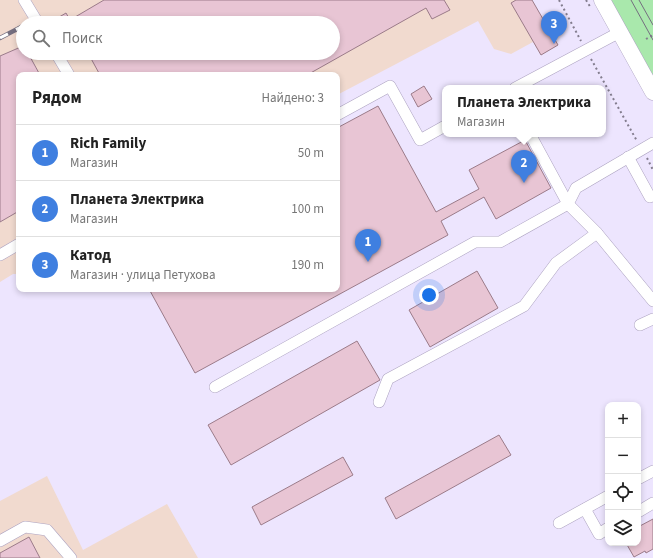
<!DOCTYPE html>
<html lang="ru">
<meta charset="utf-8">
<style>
:root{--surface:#fff;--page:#f6f6f6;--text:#222;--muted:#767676;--line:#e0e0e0;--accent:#7d39ad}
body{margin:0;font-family:"Source Sans 3",sans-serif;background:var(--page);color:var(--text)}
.controls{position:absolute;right:12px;bottom:12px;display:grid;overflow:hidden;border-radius:8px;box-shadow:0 2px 6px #0003}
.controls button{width:36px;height:36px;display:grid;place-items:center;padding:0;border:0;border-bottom:1px solid var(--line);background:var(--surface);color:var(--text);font:20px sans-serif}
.you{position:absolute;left:429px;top:295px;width:14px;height:14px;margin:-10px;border:3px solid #fff;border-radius:50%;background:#1a73e8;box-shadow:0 0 0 6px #1a73e833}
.badge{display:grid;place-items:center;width:26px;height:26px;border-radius:50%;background:var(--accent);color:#fff;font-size:13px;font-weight:700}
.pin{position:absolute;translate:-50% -33px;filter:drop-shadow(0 1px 2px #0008)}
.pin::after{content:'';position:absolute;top:21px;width:14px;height:12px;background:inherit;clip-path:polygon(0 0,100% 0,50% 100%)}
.popup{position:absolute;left:442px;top:85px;width:164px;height:52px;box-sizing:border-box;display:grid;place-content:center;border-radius:8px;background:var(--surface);filter:drop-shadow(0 1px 3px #0005);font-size:13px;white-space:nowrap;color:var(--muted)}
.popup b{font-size:15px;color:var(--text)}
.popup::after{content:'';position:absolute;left:50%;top:100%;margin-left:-8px;border:8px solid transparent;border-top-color:var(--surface)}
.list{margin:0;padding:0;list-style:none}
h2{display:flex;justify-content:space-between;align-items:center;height:52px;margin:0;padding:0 16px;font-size:17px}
h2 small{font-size:13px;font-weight:400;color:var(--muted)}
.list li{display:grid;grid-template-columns:26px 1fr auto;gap:12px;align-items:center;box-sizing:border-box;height:56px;padding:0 16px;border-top:1px solid var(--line)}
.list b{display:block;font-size:15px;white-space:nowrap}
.list p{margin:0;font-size:13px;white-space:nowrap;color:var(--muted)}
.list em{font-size:13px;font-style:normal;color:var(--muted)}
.icon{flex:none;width:22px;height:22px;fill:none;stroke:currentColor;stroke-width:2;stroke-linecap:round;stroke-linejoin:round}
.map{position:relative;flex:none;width:653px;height:558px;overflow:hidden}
.search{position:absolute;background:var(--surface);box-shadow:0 2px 6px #0003;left:16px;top:16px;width:324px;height:44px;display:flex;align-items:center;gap:10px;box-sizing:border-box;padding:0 14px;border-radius:22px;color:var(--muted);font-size:15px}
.panel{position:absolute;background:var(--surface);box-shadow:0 2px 6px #0003;left:16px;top:72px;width:324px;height:220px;border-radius:8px}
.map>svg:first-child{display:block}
.industrial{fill:#f1dacf}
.green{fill:#a9e8ac}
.building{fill:#e8c5d4;stroke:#9b7b89}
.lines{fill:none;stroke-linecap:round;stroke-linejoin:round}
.minor-casing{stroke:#ada3c1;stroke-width:12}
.highway-casing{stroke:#ada3c1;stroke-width:17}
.path{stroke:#837d8e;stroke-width:2;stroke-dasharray:2 3;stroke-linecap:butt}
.minor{stroke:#fff;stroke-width:11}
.highway{stroke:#fff;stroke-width:16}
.tram{stroke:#746e7f;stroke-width:1}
.rail-casing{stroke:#746e7f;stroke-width:4.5}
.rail{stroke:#fff;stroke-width:3;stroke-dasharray:9;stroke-linecap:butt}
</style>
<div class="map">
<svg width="653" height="558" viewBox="0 0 653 558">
<rect width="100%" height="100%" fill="#ede5fe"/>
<g class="industrial">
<polygon points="0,0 532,0 558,45 541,55 533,42 511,54 494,49 478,21 337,95 337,75 40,75 28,53 333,53 333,23 23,23 23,46 0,56"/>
<polygon points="19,211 19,274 13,274 0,282 0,222"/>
<polygon points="47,476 83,550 167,504 198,558 0,558 0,501"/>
</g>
<polygon class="green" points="609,0 653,0 653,79"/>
<g class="building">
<polygon points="104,0 444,0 450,10 432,19 426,8 307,75 100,75 88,53 333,53 333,23 49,23 66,13 70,20"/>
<polygon points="516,0 532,0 558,45 541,55 511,3"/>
<polygon points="23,46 23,53 28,53 40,75 19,75 19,211 0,222 0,56"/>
<polygon points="424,86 432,99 418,107 411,94"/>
<polygon points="378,106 436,212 479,189 469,170 525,140 551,188 496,219 484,197 441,221 448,235 195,373 149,289 337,289 337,128"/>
<polygon points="477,271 498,308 430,347 409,310"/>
<polygon points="357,341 380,380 231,465 208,425"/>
<polygon points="499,435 511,455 396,519 385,498"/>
<polygon points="343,457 353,475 261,525 252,507"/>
<polygon points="653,519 653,549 646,553 645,551 634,557 626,543 638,543 638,527"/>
<polygon points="29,537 40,558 0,558 0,553"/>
</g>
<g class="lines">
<defs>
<g id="minor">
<polyline points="24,0 38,23"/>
<polyline points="56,53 69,75"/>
<polyline points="515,88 620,32"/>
<polyline points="337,115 390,86 420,140 445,126"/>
<polyline points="653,143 576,188 568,204 597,233 653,301"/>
<polyline points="628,157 650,197"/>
<polyline points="0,255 19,244"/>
<polyline points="640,325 653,319"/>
<polyline points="215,387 475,242 500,242 568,204 530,134"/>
<polyline points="379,402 388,379 524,306 556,263 597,233"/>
<polyline points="638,479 653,471"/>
<polyline points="585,509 599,534 608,528"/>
<polyline points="638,512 653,503"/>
<polyline points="559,523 608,496"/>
<polyline points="0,541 25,527 47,530 71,558"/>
</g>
<polyline id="highway" points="602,0 653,92"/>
</defs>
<use href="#minor" class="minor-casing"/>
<use href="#highway" class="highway-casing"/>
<g class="path">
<polyline points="559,0 581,41"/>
<polyline points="586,0 591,8"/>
<polyline points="646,39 653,35"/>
<polyline points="591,59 637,141"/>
<polyline points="647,158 653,170"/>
</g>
<use href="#minor" class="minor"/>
<use href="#highway" class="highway"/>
<g class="tram">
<polyline points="631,0 653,40"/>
<polyline points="639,0 653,25"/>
</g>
<defs>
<polyline id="rail" points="0,38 23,26"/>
</defs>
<use href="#rail" class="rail-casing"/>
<use href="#rail" class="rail"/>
</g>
</svg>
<div class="controls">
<button>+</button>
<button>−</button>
<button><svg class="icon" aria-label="locate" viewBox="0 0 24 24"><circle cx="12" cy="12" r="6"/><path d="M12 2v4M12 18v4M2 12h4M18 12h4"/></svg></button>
<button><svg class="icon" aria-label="layers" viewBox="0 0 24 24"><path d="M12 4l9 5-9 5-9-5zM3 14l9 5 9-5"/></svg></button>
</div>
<div class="you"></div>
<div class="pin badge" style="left:368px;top:262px;background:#3f7fe0">1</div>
<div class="pin badge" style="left:524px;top:183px;background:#3f7fe0">2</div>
<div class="popup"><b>Планета Электрика</b>Магазин</div>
<div class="pin badge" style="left:554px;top:44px;background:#3f7fe0">3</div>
<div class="search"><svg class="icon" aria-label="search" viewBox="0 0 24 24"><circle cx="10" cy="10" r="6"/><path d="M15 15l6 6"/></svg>Поиск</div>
<section class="panel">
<h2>Рядом<small>Найдено: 3</small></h2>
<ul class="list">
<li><span class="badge" style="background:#3f7fe0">1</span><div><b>Rich Family</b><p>Магазин</p></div><em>50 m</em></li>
<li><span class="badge" style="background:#3f7fe0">2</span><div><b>Планета Электрика</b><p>Магазин</p></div><em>100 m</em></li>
<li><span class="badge" style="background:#3f7fe0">3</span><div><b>Катод</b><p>Магазин · улица Петухова</p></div><em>190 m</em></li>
</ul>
</section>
</div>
